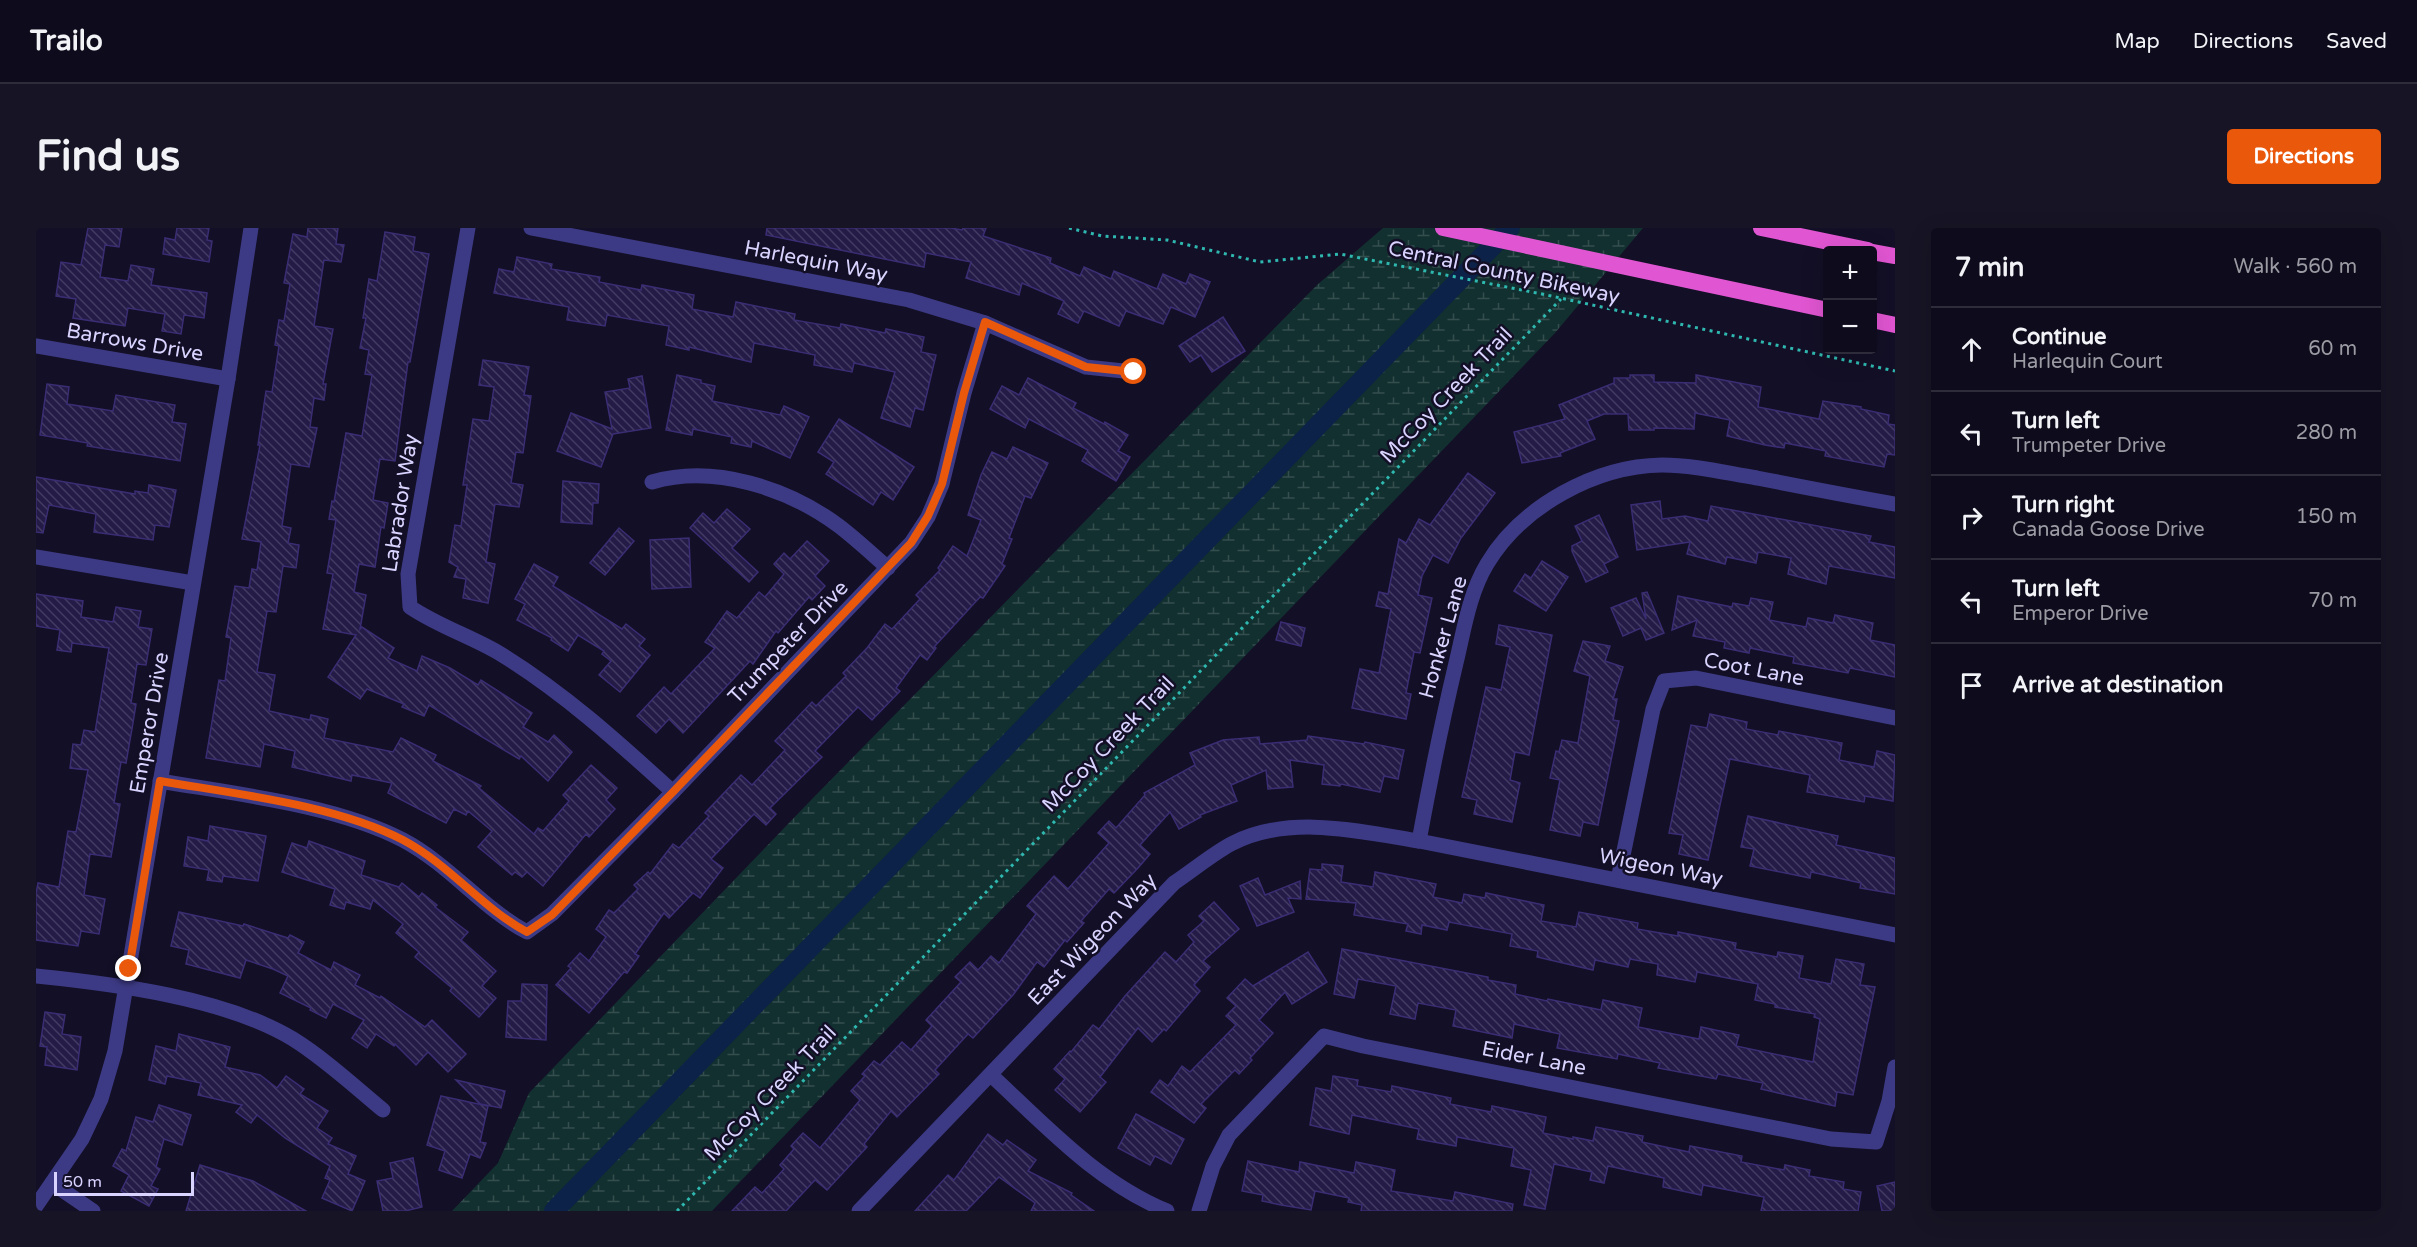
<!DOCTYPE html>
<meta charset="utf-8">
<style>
:root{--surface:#0e0b1c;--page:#171425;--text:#f1f3f6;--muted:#9b9ba3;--line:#2e2b3b;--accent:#ea580c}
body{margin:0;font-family:"Varela Round",sans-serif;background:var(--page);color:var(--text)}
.controls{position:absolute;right:18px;top:18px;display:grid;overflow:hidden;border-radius:6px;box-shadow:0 6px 24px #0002}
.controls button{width:54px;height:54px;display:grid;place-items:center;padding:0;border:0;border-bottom:2px solid var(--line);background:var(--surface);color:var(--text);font:30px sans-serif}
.scale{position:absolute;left:18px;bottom:15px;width:140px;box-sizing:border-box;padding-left:6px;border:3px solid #d9d4ff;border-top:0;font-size:16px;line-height:21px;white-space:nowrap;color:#d9d4ff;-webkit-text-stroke:4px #130f26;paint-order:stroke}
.stop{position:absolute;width:18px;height:18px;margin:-14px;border:4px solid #ea580c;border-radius:50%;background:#fff}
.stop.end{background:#ea580c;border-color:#fff;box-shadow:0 2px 6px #0008}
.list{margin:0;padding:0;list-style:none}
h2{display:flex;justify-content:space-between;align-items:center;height:78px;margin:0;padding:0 24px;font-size:26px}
h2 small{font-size:20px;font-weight:400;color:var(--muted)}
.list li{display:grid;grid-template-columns:39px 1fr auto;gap:18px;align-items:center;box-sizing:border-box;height:84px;padding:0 24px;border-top:2px solid var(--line)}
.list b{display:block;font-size:22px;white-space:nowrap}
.list p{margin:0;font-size:20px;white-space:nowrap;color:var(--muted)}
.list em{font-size:20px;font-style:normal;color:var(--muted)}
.icon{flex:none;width:33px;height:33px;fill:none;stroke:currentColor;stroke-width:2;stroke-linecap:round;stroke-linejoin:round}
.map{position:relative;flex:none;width:1859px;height:983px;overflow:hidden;border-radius:6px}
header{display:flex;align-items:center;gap:36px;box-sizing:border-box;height:84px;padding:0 30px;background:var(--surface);border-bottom:2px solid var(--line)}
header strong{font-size:28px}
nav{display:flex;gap:33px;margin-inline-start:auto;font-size:21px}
.intro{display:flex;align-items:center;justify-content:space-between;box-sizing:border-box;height:144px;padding:0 36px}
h1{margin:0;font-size:42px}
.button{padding:15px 27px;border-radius:6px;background:var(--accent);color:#fff;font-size:21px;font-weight:700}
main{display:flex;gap:36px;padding:0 36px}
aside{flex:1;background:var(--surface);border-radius:6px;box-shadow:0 6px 24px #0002}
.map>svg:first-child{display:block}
.wetland{fill:url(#wetland-marsh)}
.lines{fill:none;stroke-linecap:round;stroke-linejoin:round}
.canal{stroke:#0c2248;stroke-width:20}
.building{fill:url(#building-back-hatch);stroke:#3b2d73;stroke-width:1.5}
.path{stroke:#2fb8b0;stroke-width:3;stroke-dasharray:3 4.5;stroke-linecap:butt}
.minor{stroke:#3d3a85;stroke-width:15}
.tertiary{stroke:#3d3a85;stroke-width:15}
.trunk{stroke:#e055d1;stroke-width:16}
.route{stroke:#ea580c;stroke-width:8}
.labels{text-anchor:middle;stroke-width:5;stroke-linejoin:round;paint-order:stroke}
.street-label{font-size:21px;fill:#d9d4ff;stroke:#130f26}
</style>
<header>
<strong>Trailo</strong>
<nav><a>Map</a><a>Directions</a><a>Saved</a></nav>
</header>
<div class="intro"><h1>Find us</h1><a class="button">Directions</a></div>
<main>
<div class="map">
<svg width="1859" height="983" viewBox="0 0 1859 983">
<defs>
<pattern id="wetland-marsh" width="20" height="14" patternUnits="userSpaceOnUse" patternTransform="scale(1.5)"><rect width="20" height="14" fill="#12302f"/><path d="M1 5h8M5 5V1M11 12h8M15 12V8" fill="none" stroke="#344d4e"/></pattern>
<pattern id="building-back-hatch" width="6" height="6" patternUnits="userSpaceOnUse" patternTransform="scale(1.5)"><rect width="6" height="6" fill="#241b47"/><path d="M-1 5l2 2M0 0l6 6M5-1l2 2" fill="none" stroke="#433b63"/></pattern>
</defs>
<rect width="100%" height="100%" fill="#130f26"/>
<polygon class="wetland" points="1347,0 1607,0 1519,105 676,983 416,983 462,935 493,865 777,570 1281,57"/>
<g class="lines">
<polyline class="canal" points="518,983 1474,0"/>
</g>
<g class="building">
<polygon points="52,0 86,0 83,19 69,17 64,49 92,53 95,37 118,41 115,57 171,65 168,90 148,87 145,106 126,103 129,86 92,80 89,98 37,90 40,71 20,68 25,34 45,37"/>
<polygon points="141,0 173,0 171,12 176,13 173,34 127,26 129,10 139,12"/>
<polygon points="272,0 302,0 300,16 308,17 305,34 288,32 278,98 297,101 287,156 290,156 288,172 278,170 274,199 281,200 273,239 255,236 246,298 255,300 252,315 263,317 260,340 247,338 240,384 231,383 221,444 239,447 233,483 274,492 275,487 292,491 288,510 357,524 365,510 400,527 397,533 445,558 443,560 498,606 502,600 507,603 533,573 527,567 555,537 581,560 570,572 579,581 553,609 550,606 507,658 491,644 486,649 479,644 476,647 442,619 456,603 432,583 430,587 418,581 410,595 352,565 356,555 316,547 315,553 256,539 259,523 228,516 224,539 170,530 183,452 189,453 195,410 190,409 199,358 213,360 216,341 221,342 225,314 206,311 224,217 222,217 230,163 236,164 243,118 239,117 243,92 248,93 254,56 248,55 257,6 271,9"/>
<polygon points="731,0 915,0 926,2 927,0 950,0 947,8 1015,30 1014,35 1044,48 1048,39 1075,51 1078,43 1121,61 1127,46 1150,56 1154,46 1174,54 1159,89 1135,79 1127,96 1090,83 1083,98 1048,83 1042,95 1022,86 1028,73 986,55 983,67 930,50 935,34 890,25 888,39 730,7"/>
<polygon points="349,4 379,9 377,23 393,26 374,134 372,134 359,233 344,231 337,272 352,275 348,300 345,299 339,339 323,336 318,364 330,367 324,401 326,399 358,420 352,430 381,443 386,428 414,440 442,457 445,452 496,485 487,499 512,514 518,507 536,524 512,553 485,528 483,531 393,477 388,488 366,479 368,476 331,461 324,471 292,449 320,407 287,401 297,346 291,345 300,292 293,291 296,273 298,274 310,205 326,208 336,147 329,146 333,122 324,120 330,90 327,90 333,51 341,53"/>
<polygon points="481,29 516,36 515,41 564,49 563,54 605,62 606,57 658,67 656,81 697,89 700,74 759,86 758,92 804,100 805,96 849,105 850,101 888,109 885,124 900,127 887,182 879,180 874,199 845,190 859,144 818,135 816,144 778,137 779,127 718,115 715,134 653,119 653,122 630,117 633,98 571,87 569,98 531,92 533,79 458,65 463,41 478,44"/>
<polygon points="1187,89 1209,123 1176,144 1165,127 1154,134 1143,118"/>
<polygon points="447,132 493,139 488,167 495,168 487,225 480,224 475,255 487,257 483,279 459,276 450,334 459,336 452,375 427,370 430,351 418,349 422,339 413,334 419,297 425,298 431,257 427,257 437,191 453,193 458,159 443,157"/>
<polygon points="641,147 665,152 665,155 679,158 676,173 744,187 748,178 773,189 754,230 716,213 715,219 695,215 696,209 657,201 656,207 630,202"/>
<polygon points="1594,147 1618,147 1618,154 1660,155 1660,147 1725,159 1722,179 1783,191 1787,173 1825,179 1825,181 1853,187 1852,196 1859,197 1859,227 1851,226 1848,239 1789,228 1790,223 1749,215 1748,220 1729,217 1691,208 1694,192 1659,185 1658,201 1618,200 1618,202 1593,202 1592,186 1568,186 1551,193 1559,211 1524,225 1525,228 1486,235 1478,204 1529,191 1523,177 1578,155 1578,150 1594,150"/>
<polygon points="606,148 615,200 577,206 565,239 521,223 535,185 576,201 569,164 594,160 592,151"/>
<polygon points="992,150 1040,175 1037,180 1068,196 1069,194 1092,207 1082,223 1094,229 1080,253 1046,233 1052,222 993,191 989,200 954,181 966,158 983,167"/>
<polygon points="11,156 33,159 31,176 77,183 80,167 139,177 136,194 150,196 144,233 51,218 52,215 4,207"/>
<polygon points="803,191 878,239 857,272 845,264 837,277 790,246 798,234 782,224"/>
<polygon points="977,219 1012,235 995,270 989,268 973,310 976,311 966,336 969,338 947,370 944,369 898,419 900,420 891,432 884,427 860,460 864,463 836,492 822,479 779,523 786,529 734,580 740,586 730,597 718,586 675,631 687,640 664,670 657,665 633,690 628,685 599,726 603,728 591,745 588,744 553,785 520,757 535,740 532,738 544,725 553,733 570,709 560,701 573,682 578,685 602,661 598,657 612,644 614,646 637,616 643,620 673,588 669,585 705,547 716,557 749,522 739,513 776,474 780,478 810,448 807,445 831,420 849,396 856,401 884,371 880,367 904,342 902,340 917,318 931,328 945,292 932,287 945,247 956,224 971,231"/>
<polygon points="1432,245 1459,265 1425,310 1412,335 1397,327 1386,348 1382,367 1396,370 1384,425 1378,424 1370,465 1375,466 1370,491 1316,480 1324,441 1343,445 1355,381 1340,378 1343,364 1352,366 1363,311 1370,315 1383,291 1394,297"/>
<polygon points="0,249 99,266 99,263 112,265 113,257 140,262 133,299 119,297 117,312 58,304 60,286 13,277 7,305 0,304"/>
<polygon points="527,253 563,256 562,275 557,275 556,296 525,294"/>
<polygon points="1624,273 1626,291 1649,288 1672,293 1675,278 1835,308 1833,314 1859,319 1859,350 1793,338 1790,356 1752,346 1755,330 1722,324 1720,335 1691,329 1689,336 1651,326 1654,314 1601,322 1595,277"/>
<polygon points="691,281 714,301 696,320 722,344 713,354 654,300 667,285 678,295"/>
<polygon points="1563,287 1582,329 1568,336 1572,344 1550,354 1536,323 1536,318 1546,313 1539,298"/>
<polygon points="583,300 598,313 569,347 554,335"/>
<polygon points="653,310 655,359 616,361 614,312"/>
<polygon points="771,313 793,333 779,348 789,358 776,372 773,369 742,405 740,403 717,436 714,433 647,505 633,491 620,505 601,488 628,459 635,466 679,420 669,414 691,383 701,390 723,364 729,369 748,346 738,336 748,325 754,331"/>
<polygon points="1506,333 1532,349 1510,383 1478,363 1489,346 1495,350"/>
<polygon points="498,336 522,349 517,358 586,401 590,396 609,411 603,418 614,427 584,464 563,447 575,433 566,426 568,423 542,407 532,423 515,412 516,410 481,392 489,376 479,371"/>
<polygon points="1611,364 1628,405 1610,412 1605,400 1587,408 1575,380 1600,370 1610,391 1606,365"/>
<polygon points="0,366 47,373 45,389 77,394 80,379 105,383 102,399 116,401 110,437 101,436 95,475 100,476 97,495 90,535 85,534 78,575 84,576 75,629 54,626 48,667 69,671 63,706 45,703 42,718 0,712 0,666 2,655 23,659 32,603 40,604 52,542 34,540 37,516 45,517 48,502 59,504 73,420 36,415 35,424 21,422 24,402 0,398"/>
<polygon points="1642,368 1696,379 1697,375 1713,378 1715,370 1737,374 1733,392 1770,399 1772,390 1797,395 1799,387 1837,395 1834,412 1859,417 1859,449 1814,440 1812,445 1757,435 1758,429 1714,420 1713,425 1688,420 1689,414 1657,408 1661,392 1636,402"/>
<polygon points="1245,394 1269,400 1265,418 1240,412"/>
<polygon points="1463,397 1516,407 1493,527 1479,524 1474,552 1484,555 1476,594 1438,586 1441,572 1426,569 1450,459 1465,462 1474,419 1460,416"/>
<polygon points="1547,413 1574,418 1569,433 1587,439 1577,471 1581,471 1577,492 1583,493 1562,597 1547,594 1544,608 1514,602 1524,552 1514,550 1520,523 1523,524 1526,512 1542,515 1554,448 1538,443"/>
<polygon points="1674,486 1711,494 1710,501 1742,507 1743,503 1806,515 1803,532 1838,539 1841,523 1859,527 1857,573 1829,568 1828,574 1771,564 1774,547 1694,531 1672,632 1643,626 1647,607 1633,605 1655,497 1671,500"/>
<polygon points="1272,508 1328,516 1329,514 1368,522 1362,551 1348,548 1344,564 1305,556 1304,558 1286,556 1288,537 1254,532 1257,559 1232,561 1230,542 1195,557 1201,573 1164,587 1165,589 1143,601 1134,584 1104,617 1114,626 1102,640 1078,665 1073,661 1045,693 1048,695 1031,714 1029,712 1008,739 1001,734 977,767 937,810 932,806 899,842 903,846 861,889 855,883 828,916 831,919 791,962 779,952 750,983 696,983 719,959 726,965 748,941 744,937 758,921 755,918 767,905 784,920 824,872 815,863 829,848 826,846 838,833 844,837 866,814 875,822 896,798 890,792 925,754 919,749 934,734 942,742 955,728 963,735 1000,686 991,678 1018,648 1032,661 1073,615 1062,605 1073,593 1080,600 1109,567 1108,565 1159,537 1154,525 1187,512 1223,509 1224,516 1271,512"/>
<polygon points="1712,588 1802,608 1800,617 1859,630 1859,666 1824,660 1825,655 1775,644 1774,650 1714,638 1718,621 1705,619"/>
<polygon points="174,598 230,608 222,653 187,648 186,654 171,652 173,642 148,638 152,609 172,613"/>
<polygon points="273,613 329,633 325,647 363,659 366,655 383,669 386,665 401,677 399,679 432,704 425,712 460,743 446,758 460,770 443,789 414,763 416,760 379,729 383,724 360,705 367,696 337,672 334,681 310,674 308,681 294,677 299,661 246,644 256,615 271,620"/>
<polygon points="1286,636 1307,638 1305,654 1337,659 1339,644 1400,656 1397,669 1426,675 1428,666 1449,670 1450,665 1508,677 1505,693 1540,699 1543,684 1602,695 1601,701 1642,708 1642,704 1700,715 1699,721 1741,729 1742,724 1767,728 1763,750 1795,756 1800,731 1828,736 1824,757 1839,759 1817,867 1801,864 1799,878 1725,861 1727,855 1682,846 1680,851 1622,840 1624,835 1582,826 1581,831 1521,820 1524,806 1478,796 1476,810 1417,798 1420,782 1382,775 1379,791 1354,786 1360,758 1322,751 1318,770 1298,766 1306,721 1452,749 1452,752 1480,757 1479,766 1511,773 1512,771 1565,782 1567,772 1606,780 1602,799 1663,811 1665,799 1703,807 1700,818 1777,834 1784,791 1778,789 1779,786 1739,779 1739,776 1719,772 1722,756 1661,744 1659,754 1621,747 1622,736 1594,731 1592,739 1559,732 1557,742 1501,729 1502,723 1474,718 1476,706 1413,694 1411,702 1386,697 1385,706 1370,703 1372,696 1318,687 1320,675 1270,671 1274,641 1286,642"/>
<polygon points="1222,650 1229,667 1264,653 1265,671 1252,670 1258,684 1221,698 1204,658"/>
<polygon points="1178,674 1203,701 1167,733 1174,739 1158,757 1164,763 1130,803 1128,801 1116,814 1102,800 1064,849 1070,854 1044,884 1019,862 1029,851 1018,841 1034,823 1035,824 1057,797 1063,801 1089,768 1129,724 1140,734 1158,714 1152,707 1168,693 1163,688"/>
<polygon points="143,684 207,698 208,696 252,710 254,707 268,714 262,725 295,742 298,734 324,747 319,757 344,770 345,768 389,799 396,792 430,826 412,844 392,824 380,837 359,816 358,818 340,806 331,820 316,810 328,792 297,776 290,790 274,782 275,780 244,765 252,748 237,741 210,732 204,750 150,736 153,722 135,718"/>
<polygon points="1272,724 1291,754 1256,776 1249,764 1223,792 1237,805 1214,830 1216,832 1203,846 1199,842 1165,876 1170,880 1158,895 1115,864 1124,852 1132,858 1146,838 1154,844 1200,797 1190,788 1200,778 1191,770 1209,751 1217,758"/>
<polygon points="486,756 511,757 510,812 470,809 472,773 485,773"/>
<polygon points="9,784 29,787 26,806 45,809 41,842 9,837 11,819 4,818"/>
<polygon points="143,806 194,819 189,839 224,847 241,860 250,848 268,861 264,866 292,883 281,900 296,910 292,916 320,928 312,946 329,953 316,983 286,970 294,952 289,950 294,938 249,910 221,887 215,895 200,884 206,877 162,867 165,855 131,848 129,856 113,852 120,818 140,823"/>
<polygon points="1297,848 1322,852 1321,858 1355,864 1356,858 1415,870 1414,876 1455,884 1456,878 1510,889 1507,905 1537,911 1537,909 1557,913 1560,899 1607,908 1606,914 1653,924 1654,918 1706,928 1705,934 1748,942 1749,937 1774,942 1773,948 1808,954 1807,961 1825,964 1822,983 1725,983 1728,969 1667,957 1665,967 1627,959 1628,950 1572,938 1568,955 1554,952 1556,944 1518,936 1509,981 1488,977 1495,942 1475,938 1478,920 1421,909 1420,918 1381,911 1383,901 1316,887 1313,906 1274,897 1280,860 1295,863"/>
<polygon points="420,852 469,863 465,880 444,876"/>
<polygon points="405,868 452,878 444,914 450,915 444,930 434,926 426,950 403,942 409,923 391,917"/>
<polygon points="123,877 155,887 146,917 128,911 120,939 124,941 115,958 122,961 113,978 85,963 93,947 77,938 86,921 90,923 100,889 117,894"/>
<polygon points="1100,886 1148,911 1135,936 1119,928 1114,937 1082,920"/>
<polygon points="952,906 967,917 971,912 1000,932 992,943 1036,965 1035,967 1058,983 995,983 999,975 963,949 930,983 879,983 912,947 918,952"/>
<polygon points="377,930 386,979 369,983 347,983 341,953 357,950 354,935"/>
<polygon points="1212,933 1263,944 1264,934 1318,945 1320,934 1359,942 1355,963 1417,973 1419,964 1477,976 1476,983 1325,983 1326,977 1312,974 1313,970 1279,963 1275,982 1245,977 1226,973 1227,967 1206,963"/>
<polygon points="164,937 217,953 270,983 150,983"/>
<polygon points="1859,954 1859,983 1846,983 1841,958"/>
</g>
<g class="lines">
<g class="path">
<polyline points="1033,0 1066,8 1131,12 1224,34 1304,26 1506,66 1859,143"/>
<polyline points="641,983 1525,71"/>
</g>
<g class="minor">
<path d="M432,0L372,346L374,379C402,398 434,408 463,425C527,464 582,514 637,564"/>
<polyline points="495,0 873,72 949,95 1050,139 1097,144"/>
<polyline points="0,118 192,151"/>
<path d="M616,254C678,236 752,260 803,298C820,311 836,326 852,340"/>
<polyline points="0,329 157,355"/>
<path d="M124,553C200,566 300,577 367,612C414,637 446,680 491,704L516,686L637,564L875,315L892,289L906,256L928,165L949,95"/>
<path d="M1383,613C1394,553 1406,494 1420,435C1428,402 1433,366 1451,336C1486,278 1559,238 1626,237C1658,237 1690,245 1721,250C1767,259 1813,268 1859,276"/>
<polyline points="1582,652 1617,481 1628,453 1660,450 1859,490"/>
<path d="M0,748C79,756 189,770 257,811C289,831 318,858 347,882"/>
<path d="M955,847C1010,898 1061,954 1131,983"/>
<polyline points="16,955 57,983"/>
<path d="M823,983L1138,655C1156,643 1175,627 1195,616C1252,586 1323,603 1383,613L1859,707"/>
<polyline points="1163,983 1177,938 1193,907 1288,808 1327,818 1795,911 1840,914 1853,873 1859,839"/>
</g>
<polyline class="tertiary" points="0,978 46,911 65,871 79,823 192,151 215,0"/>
<g class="trunk">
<polyline points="1407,0 1792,82"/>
<polyline points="1725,0 1832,22"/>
<polyline points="1836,24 1859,28"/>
<polyline points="1836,92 1859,97"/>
</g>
</g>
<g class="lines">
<path class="route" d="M93,741L124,553C200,566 300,577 367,612C414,637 446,680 491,704L516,687L637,564L875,315L892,288L906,256L928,165L949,94L1050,139L1098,144"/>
</g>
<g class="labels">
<g class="street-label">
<text transform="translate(780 33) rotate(11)" y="7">Harlequin Way</text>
<text transform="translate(1468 44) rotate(12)" y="7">Central County Bikeway</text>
<text transform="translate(99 114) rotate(10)" y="7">Barrows Drive</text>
<text transform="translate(1410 167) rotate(-46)" y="7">McCoy Creek Trail</text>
<text transform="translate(364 275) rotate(-81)" y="7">Labrador Way</text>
<text transform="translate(1407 409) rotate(-74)" y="7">Honker Lane</text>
<text transform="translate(752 414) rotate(-46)" y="7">Trumpeter Drive</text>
<text transform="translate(1718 441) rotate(11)" y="7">Coot Lane</text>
<text transform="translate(113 495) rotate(-80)" y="7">Emperor Drive</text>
<text transform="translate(1072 516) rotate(-46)" y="7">McCoy Creek Trail</text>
<text transform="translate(1625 639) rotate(11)" y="7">Wigeon Way</text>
<text transform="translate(1056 711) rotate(-46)" y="7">East Wigeon Way</text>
<text transform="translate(1498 830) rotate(11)" y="7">Eider Lane</text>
<text transform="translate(734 865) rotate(-46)" y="7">McCoy Creek Trail</text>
</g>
</g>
</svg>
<div class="controls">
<button>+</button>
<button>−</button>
</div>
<div class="scale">50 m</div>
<div class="stop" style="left:1098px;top:144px"></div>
<div class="stop end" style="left:93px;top:741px"></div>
</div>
<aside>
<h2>7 min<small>Walk · 560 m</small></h2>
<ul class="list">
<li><svg class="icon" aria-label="ahead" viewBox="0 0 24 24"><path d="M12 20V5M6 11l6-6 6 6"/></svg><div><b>Continue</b><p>Harlequin Court</p></div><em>60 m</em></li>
<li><svg class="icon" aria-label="left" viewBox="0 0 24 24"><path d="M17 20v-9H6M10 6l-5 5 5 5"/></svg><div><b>Turn left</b><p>Trumpeter Drive</p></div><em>280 m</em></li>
<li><svg class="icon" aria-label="right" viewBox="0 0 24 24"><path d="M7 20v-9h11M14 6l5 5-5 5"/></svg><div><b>Turn right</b><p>Canada Goose Drive</p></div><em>150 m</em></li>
<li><svg class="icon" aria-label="left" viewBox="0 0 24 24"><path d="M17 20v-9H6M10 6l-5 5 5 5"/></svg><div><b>Turn left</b><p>Emperor Drive</p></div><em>70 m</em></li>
<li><svg class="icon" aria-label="arrive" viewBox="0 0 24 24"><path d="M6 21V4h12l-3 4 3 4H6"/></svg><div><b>Arrive at destination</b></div></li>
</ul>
</aside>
</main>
